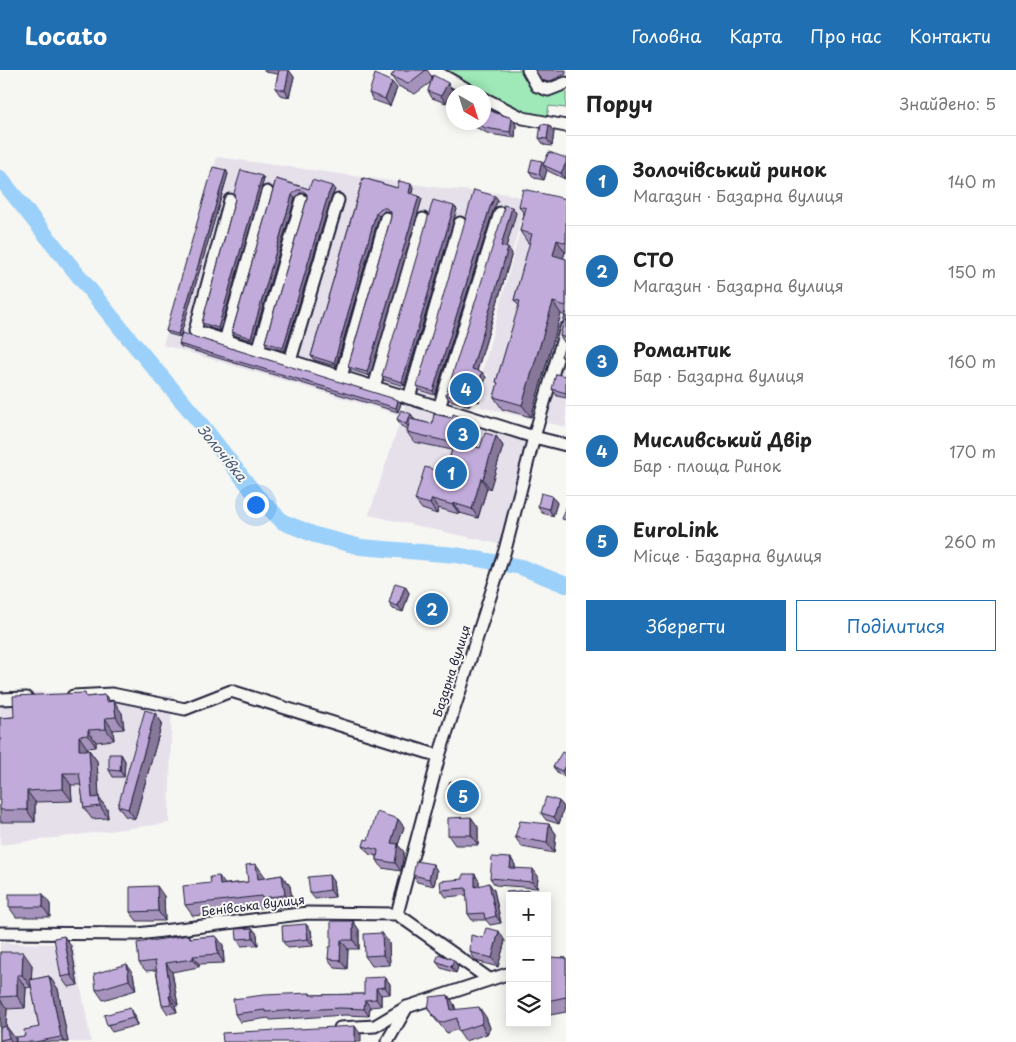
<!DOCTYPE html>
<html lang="uk">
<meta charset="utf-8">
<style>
:root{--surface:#fff;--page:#f6f6f6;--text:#222;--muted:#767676;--line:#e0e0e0;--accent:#1f6fb2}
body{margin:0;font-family:"Playpen Sans",sans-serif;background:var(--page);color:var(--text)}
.controls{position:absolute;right:15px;bottom:15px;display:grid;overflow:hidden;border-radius:0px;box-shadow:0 2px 12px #0003}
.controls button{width:45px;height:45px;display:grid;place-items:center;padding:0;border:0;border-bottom:1px solid var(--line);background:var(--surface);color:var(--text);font:25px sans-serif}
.compass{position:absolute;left:446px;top:15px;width:45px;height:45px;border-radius:50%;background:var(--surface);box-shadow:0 2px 12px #0003;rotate:141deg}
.you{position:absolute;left:255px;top:434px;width:18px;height:18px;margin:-12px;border:4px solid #fff;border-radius:50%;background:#1a73e8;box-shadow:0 0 0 8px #1a73e833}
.badge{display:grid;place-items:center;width:32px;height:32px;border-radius:50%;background:var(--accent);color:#fff;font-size:16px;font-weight:700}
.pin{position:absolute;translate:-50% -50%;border:2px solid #fff;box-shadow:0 1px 5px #0006}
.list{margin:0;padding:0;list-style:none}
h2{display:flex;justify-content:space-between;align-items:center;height:65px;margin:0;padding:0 20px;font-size:21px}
h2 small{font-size:16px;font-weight:400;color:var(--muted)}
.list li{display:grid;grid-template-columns:32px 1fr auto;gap:15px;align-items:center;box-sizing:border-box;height:90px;padding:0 20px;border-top:1px solid var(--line)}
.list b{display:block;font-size:19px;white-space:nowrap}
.list p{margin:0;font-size:16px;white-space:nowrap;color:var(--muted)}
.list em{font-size:16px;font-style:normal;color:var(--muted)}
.actions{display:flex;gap:10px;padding:15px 20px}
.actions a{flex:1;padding:11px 0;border:1px solid var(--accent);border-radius:0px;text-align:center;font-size:18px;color:var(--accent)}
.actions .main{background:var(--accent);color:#fff}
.icon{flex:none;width:28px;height:28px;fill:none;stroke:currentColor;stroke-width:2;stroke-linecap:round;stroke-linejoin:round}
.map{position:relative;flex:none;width:566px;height:972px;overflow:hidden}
header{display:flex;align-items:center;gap:30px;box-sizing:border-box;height:70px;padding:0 25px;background:var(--accent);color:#fff}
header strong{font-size:24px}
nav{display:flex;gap:28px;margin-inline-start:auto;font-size:18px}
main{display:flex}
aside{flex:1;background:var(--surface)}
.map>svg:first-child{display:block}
.built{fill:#e6e0eb}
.green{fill:#9fe9b8;stroke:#60867a}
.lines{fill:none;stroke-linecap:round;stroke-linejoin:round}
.river{stroke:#9ad0f9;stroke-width:16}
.minor-casing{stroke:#22223b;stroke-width:15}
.minor{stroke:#f6f6f2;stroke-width:11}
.wall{fill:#a693bb;stroke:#22223b}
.shaded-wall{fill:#877899;stroke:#22223b}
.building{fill:#c1abda;stroke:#22223b}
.labels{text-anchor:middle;stroke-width:4;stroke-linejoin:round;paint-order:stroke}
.street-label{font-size:12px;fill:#22223b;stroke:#f6f6f2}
.water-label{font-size:14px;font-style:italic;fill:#465674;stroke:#f6f6f2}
</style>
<header>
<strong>Locato</strong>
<nav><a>Головна</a><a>Карта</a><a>Про нас</a><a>Контакти</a></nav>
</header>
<main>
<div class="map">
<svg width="566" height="972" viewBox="0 0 566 972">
<rect width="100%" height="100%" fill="#f6f6f2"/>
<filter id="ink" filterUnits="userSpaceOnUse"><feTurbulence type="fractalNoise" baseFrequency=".02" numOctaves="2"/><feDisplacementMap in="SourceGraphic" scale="10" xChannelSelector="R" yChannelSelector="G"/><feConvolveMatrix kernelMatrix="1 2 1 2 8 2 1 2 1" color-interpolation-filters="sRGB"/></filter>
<g filter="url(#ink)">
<g class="built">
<polygon points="217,87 448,119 508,124 527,129 478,304 454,297 443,334 406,324 400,345 163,275"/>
<polygon points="529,127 566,136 566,357 480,337 488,305 482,303"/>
<polygon points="407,330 529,372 499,474 369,445"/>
<polygon points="0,619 0,621 172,626 169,753 0,775"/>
<polygon points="0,873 73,874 91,972 0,972"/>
</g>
<polygon class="green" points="440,0 528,0 537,16 566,13 566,38 549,36 547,47 525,44 484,24 483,22 463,14"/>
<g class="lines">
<polyline class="river" points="0,108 127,266 193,344 256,425 283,452 315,465 361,477 456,485 521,497 566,515"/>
<defs>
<g id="minor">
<polyline points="433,0 472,22"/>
<polyline points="528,0 537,16 548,20 566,13"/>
<polyline points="483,28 523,48 566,56"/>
<polyline points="230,130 195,261 534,367 566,375"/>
<polyline points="225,271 267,122"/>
<polyline points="258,281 302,130"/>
<polyline points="290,291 338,130"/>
<polyline points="341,307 386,148"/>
<polyline points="374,317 423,149"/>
<polyline points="409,328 460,153"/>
<polyline points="439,338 500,143"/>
<polyline points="73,626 112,624 185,639 231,621 439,686"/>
<polyline points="0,629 27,628"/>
<polyline points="397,844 439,686 505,480 534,367 566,258"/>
<polyline points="0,863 138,864 308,843 397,844 489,909"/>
<polyline points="340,958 375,956 407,937"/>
<polyline points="387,972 407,937 510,903"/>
</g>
</defs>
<use href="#minor" class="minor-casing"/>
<use href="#minor" class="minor"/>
</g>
<g class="wall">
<polygon points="264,0 288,0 294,7 289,27 280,25 275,18 278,4 265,2"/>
<polygon points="396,0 427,0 432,7 452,20 446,33 432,28 428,21 431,12 415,24 398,16 391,6"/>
<polygon points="535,0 566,0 566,4 548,12 542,10"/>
<polygon points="397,18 390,36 373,30 369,23"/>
<polygon points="496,43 512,48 516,55 515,68 489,64 471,55 470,52 484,52"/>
<polygon points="549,55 554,62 552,76 544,75 539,68"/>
<polygon points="549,82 565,109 548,101 547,100 544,110 534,108 529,101 542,91 544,94"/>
<polygon points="226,100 228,104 180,267 169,264 166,261"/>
<polygon points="262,106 264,109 220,261 204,256 202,253 235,129"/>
<polygon points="363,108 397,118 411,114 413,118 412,124 422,129 370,306 351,300 348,297 391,147 391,143 388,141 384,141 379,146 336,296 314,290 311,286"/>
<polygon points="276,109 309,119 335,120 331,128 285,281 267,276 265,272 307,129 307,125 305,123 300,123 295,128 253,271 234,265 232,262"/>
<polygon points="495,126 498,130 493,141 435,325 419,320 417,316"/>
<polygon points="566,129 566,183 565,182 563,188 566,189 566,275 560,266 565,246 561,244 531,347 502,339 494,327 498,314 496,312 519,236 514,230 530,173 528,173 520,161 524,144 519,136"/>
<polygon points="512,137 516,143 506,177 512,183 477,301 486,307 479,332 471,330 470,336 449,330 446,325"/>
<polygon points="457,139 404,316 384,310 382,306"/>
<polygon points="179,274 401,333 398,342 181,277"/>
<polygon points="566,277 566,293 561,286"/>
<polygon points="566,306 566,328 557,326 552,319"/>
<polygon points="411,344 415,350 432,354 452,348 464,348 471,357 469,365 475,374 474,376 480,378 496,366 503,376 490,419 487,418 478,448 460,443 459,444 438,438 437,444 422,439 415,430 445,403 452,380 414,372 407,362 408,359 401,356 397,349"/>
<polygon points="552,426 557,433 553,446 542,443 538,436"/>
<polygon points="405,516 409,523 403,542 393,539 389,533"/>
<polygon points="105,625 110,632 122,643 124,659 113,660 114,670 96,672 96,677 87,678 87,680 89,680 97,691 99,728 107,739 108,748 92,749 84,738 81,715 71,715 72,731 35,732 35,752 0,752 0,648 14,647 88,627"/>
<polygon points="155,643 162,653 135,749 125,746 118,736"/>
<polygon points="121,684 125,691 124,707 113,707 109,700"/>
<polygon points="566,684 566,708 558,703 553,697"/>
<polygon points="447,720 474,726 470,734 451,727"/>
<polygon points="559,731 564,737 559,754 546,750 541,743"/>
<polygon points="471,747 478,757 478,775 455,775 448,765"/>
<polygon points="398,749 404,757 398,775 404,782 401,801 382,798 377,790 377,786 369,784 363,776 368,770"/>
<polygon points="549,754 556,764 554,783 522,777 515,767"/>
<polygon points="511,788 515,795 515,798 538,806 537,818 495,815 490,808"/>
<polygon points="433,794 437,801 434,816 417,812 413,805"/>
<polygon points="264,805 264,808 282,805 290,816 293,836 269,839 268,837 193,846 185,835 226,814 248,812"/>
<polygon points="333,811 335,827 315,829 310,823"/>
<polygon points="479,811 479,816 494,820 501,853 490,855 486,850 472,850 468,844 467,825 446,827 441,820"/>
<polygon points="164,826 165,851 137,851 130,842"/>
<polygon points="50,834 50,847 16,847 9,837"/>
<polygon points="353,851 359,860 359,879 348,879 347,899 335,898 328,889 331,877"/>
<polygon points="252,858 257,864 258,875 241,876 237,869"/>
<polygon points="311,860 313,876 288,878 283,872"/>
<polygon points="382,863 389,873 390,895 372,896 365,886"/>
<polygon points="189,865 191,868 216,866 223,875 224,893 199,894 199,897 172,902 178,935 175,935 177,942 168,944 162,935 156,900 146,901 139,893"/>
<polygon points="483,868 505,871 498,897 476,891 470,882"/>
<polygon points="71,876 78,915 68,917 61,907"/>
<polygon points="0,882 32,895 31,910 49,906 58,919 68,972 16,972 25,966 39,957 31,913 31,917 26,918 25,938 7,939 6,956 15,968 16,972 0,972"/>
<polygon points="547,888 566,888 566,942 550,945 547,941"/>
<polygon points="454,890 458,897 456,903 441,898 436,891"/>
<polygon points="133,904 136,920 103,930 96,920"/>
<polygon points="385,907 390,914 390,924 381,925 381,936 370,937 369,946 345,945 270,950 269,948 240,952 235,944 310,923 311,925 364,924"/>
<polygon points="454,934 456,940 486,947 490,958 487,964 465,971 458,961 458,959 447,963 435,949 428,939"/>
<polygon points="135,945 137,955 112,962 107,955"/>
</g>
<g class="shaded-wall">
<polygon points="289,0 294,7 289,27 285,20"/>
<polygon points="392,12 397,18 390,36 385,29"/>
<polygon points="448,13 452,20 446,33 441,26"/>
<polygon points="512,48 516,55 515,68 510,62"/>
<polygon points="549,55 554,62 552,76 547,69"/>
<polygon points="542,91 545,96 543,95 547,100 544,110 539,104"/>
<polygon points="566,93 566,108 565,109 561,103"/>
<polygon points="226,100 228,104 180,267 178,264"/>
<polygon points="262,106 264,109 220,261 218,258"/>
<polygon points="411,114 413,118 411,126 409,123"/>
<polygon points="332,116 335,120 331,128 285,281 283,278 328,125"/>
<polygon points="292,125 295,128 253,271 251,268"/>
<polygon points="419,126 422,129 370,306 367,302"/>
<polygon points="495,126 498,130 493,141 435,325 433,321 490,137"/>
<polygon points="454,136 457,139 404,316 402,312"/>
<polygon points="512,137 516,143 505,181 501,176"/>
<polygon points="376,143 379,146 336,296 334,293"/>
<polygon points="557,170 565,182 561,197 553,185"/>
<polygon points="508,178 512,183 476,304 472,299"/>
<polygon points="553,232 561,244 531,347 522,335"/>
<polygon points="482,302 486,307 479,332 476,327"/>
<polygon points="468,325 471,330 470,336 466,331"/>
<polygon points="398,330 401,333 398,342 396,338"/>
<polygon points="411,344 415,351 411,360 406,354"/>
<polygon points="464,348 471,357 469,365 475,374 472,383 465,374 460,362"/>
<polygon points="496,366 503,376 490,419 483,409"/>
<polygon points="481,408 487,418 478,448 472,439"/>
<polygon points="552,426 557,433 553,446 549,439"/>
<polygon points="432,429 438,438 437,444 430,434"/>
<polygon points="453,433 460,443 459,444 453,435"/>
<polygon points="405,516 409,523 403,542 398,536"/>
<polygon points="105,625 114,637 106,632"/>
<polygon points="114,631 122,643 124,659 116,647"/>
<polygon points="155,643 162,653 135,749 128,739"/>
<polygon points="105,648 113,660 114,670 106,659"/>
<polygon points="88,660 96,672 96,677 88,665"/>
<polygon points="79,666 87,678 88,692 79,680"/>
<polygon points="89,680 97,691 99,728 107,739 108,748 100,736 92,728"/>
<polygon points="121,684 125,691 124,707 120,701"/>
<polygon points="566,694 566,707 562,701"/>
<polygon points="63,703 71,715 72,731 63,719"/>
<polygon points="469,719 474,726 470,734 466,728"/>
<polygon points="27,721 35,732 35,752 27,740"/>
<polygon points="559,731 564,737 559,754 554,747"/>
<polygon points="471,747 478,757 478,775 471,765"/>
<polygon points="398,749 404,757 398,775 404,782 401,801 395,793 391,773"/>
<polygon points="549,754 556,764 554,783 547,773"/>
<polygon points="511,788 515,795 515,804 510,798"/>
<polygon points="256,794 264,805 266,820 258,809"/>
<polygon points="433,794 437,801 434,816 429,809"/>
<polygon points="533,799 538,806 537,818 532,812"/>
<polygon points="475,804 479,811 479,824 475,817"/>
<polygon points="282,805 290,816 293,836 285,825"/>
<polygon points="329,805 333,811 335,827 330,820"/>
<polygon points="219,806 227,817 220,815"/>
<polygon points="489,813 494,820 501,853 496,846"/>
<polygon points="157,816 164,826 165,851 158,841"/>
<polygon points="43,824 50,834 50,847 43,837"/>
<polygon points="353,851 359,860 359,879 353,870"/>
<polygon points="306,854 311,860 313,876 308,869"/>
<polygon points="252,858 257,864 258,875 253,868"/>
<polygon points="499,861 505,871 498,897 492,888"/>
<polygon points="382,863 389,873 390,895 383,885"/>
<polygon points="64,866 71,876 78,915 71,905"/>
<polygon points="216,866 223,875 224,893 218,884"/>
<polygon points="341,870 348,879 347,899 340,890"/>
<polygon points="23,882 32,895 31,917 22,905"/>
<polygon points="193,886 199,894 199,897 193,889"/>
<polygon points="454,890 458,897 456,903 451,897"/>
<polygon points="166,893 172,902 178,935 171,926"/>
<polygon points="127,894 133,904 136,920 129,910"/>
<polygon points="17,905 26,918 25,938 17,926"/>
<polygon points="49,906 58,919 68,972 64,972 61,967"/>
<polygon points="385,907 390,914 390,924 385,917"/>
<polygon points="376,918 381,925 381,936 376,929"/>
<polygon points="448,925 454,934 458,949 451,940"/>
<polygon points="169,926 175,935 177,942 171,934"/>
<polygon points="0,929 7,939 6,956 15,968 16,972 12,972 9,968 0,962"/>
<polygon points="365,930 370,937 369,946 364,939"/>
<polygon points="479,937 486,947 490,958 487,964 481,954"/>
<polygon points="130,938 135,945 137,955 133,948"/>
<polygon points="355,956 361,965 361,972 355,972"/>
</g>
<g class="building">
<polygon points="279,0 289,0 285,20 275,18"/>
<polygon points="396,0 426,0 408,14 391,6"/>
<polygon points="375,4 392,12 385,29 369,23"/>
<polygon points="433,5 448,13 441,26 428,21"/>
<polygon points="484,38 496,43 512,48 510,62 485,58 475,52 484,52"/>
<polygon points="541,54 549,55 547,69 539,68"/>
<polygon points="549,82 566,88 566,93 561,103 543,95"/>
<polygon points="532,89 542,91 539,104 529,101"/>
<polygon points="213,97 226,100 178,264 166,261"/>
<polygon points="241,100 262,106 218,258 202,253 235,129 234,123"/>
<polygon points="363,108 397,118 399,111 411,114 409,123 419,126 367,302 348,297 391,147 391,142 386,138 381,138 376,143 334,293 311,286"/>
<polygon points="276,109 309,119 312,110 332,116 328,125 283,278 265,272 307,129 307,124 302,120 297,120 292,125 251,268 232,262"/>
<polygon points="523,119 566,129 566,173 557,170 553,185 566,189 566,236 553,232 522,335 494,327 498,313 496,312 520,231 514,230 532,164 520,161 526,138 519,136"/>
<polygon points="474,120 495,126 490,137 433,321 417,316"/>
<polygon points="433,130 454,136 402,312 382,306"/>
<polygon points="503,135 512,137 501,176 508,178 472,299 482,302 476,327 468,325 466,331 446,325 504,140"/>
<polygon points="566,242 566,268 560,266"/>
<polygon points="182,263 398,330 396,338 179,274"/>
<polygon points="565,276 566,277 566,288 561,286"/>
<polygon points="556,304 566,306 566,323 552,319"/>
<polygon points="401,340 411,344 406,354 397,349"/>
<polygon points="434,344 452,348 453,344 464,348 460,362 468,364 465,374 480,378 485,363 496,366 483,409 481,408 472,439 453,433 453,435 432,429 430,434 415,430 425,397 445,403 454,373 407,362 410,349 432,354"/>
<polygon points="541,423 552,426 549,439 538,436"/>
<polygon points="566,437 566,450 562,449"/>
<polygon points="395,513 405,516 398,536 389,533"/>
<polygon points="85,623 86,627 105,625 106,632 114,631 116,647 105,648 106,659 88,660 88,665 79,666 79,680 89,680 92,728 99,727 100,736 84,738 79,703 63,703 63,719 27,721 27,740 0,740 0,648 14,647 13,626"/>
<polygon points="145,640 155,643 128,739 118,736"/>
<polygon points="562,682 566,684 566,694 562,701 553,697"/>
<polygon points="109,684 121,684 120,701 109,700"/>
<polygon points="450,711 469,719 466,728 447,720"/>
<polygon points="546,727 559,731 554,747 541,743"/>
<polygon points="377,742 398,749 391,773 398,774 395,793 377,790 378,780 363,776 365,769 368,770"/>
<polygon points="471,747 471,765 448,765 448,748"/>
<polygon points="520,751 549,754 547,773 515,767"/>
<polygon points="492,787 511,788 510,798 533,799 532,812 490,808"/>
<polygon points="416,791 433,794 429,809 413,805"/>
<polygon points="256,794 258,809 282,805 285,825 262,828 261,826 185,835 183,816 211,813 210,807 219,806 220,815 248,812 246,795"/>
<polygon points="463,804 475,804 475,817 489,813 496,846 485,849 484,843 468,844 466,818 441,820 440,811 463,809"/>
<polygon points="329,805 330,820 310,823 308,807"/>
<polygon points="157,816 158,841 130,842 130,817"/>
<polygon points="529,820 530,826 510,826 510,838 507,839 506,822"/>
<rect x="9" y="824" width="34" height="13"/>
<polygon points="331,851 353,851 353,870 341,870 340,890 328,889 329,877 331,877"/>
<polygon points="306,854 308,869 283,872 282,856"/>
<polygon points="252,858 253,868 237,869 236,859"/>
<polygon points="486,858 499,861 492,888 470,882 471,865 483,868"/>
<polygon points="382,863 383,885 365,886 364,864"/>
<polygon points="189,865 190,868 216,866 218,884 193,886 193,889 166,893 171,926 169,926 171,934 162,935 155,891 139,893 137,873"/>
<polygon points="64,866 71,905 61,907 54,868"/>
<polygon points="0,882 23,882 22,905 17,905 17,926 0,927"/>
<polygon points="439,884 454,890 451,897 436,891"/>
<polygon points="550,887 566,888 566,927 547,931 547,888"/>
<polygon points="127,894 129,910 96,920 94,904"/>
<polygon points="49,906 61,967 35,972 16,972 16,967 25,966 24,960 39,957 30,910"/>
<polygon points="385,907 385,917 376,918 376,929 365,930 364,939 340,938 265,942 265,940 235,944 233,929 264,925 310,923 310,925 364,924 364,908"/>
<polygon points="510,918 510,947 509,947 508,919"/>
<polygon points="448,925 451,940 479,937 483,948 481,954 458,961 457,948 440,953 428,939 430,927"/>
<polygon points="130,938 133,948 107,955 104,945"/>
<polygon points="6,956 9,968 1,970 1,972 0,972 0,958"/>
<polygon points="355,956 355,972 223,972 222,963"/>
</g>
</g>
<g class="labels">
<g class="street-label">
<text transform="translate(452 601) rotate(-72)" y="4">Базарна вулиця</text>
<text transform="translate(253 836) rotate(-7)" y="4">Бенівська вулиця</text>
</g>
<g class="water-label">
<text transform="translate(222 383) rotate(51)" y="5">Золочівка</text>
</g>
</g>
</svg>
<div class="controls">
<button>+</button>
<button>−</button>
<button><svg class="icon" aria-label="layers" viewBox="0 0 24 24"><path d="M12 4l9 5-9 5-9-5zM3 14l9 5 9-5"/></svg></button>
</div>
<svg class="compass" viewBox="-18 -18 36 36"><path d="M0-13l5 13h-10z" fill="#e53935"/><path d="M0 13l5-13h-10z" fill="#767676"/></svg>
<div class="you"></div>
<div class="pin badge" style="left:451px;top:403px">1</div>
<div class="pin badge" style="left:432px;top:539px">2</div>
<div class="pin badge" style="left:463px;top:364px">3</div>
<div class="pin badge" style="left:466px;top:319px">4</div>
<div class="pin badge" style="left:463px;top:726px">5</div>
</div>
<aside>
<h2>Поруч<small>Знайдено: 5</small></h2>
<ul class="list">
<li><span class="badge">1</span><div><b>Золочівський ринок</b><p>Магазин · Базарна вулиця</p></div><em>140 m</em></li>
<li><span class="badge">2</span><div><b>СТО</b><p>Магазин · Базарна вулиця</p></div><em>150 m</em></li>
<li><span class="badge">3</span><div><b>Романтик</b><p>Бар · Базарна вулиця</p></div><em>160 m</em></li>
<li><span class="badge">4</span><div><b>Мисливський Двір</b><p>Бар · площа Ринок</p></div><em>170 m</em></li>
<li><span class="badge">5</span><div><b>EuroLink</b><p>Місце · Базарна вулиця</p></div><em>260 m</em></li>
</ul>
<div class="actions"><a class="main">Зберегти</a><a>Поділитися</a></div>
</aside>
</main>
